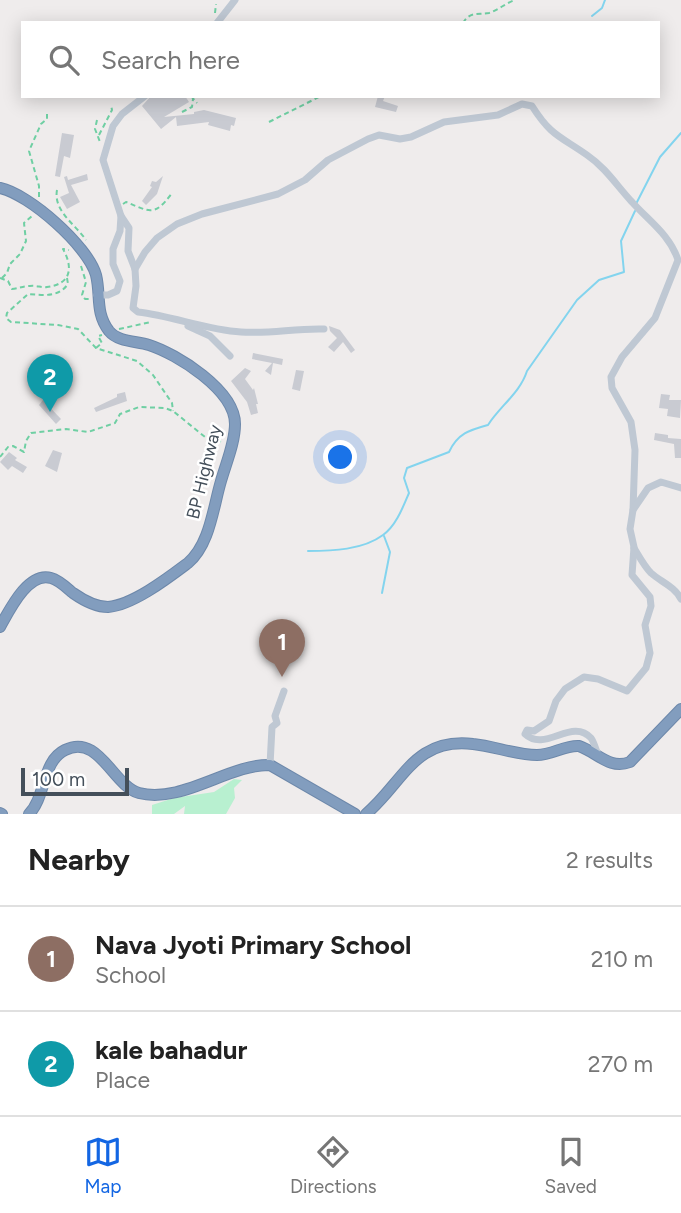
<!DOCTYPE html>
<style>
:root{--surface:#fff;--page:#f2f2f2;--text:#222;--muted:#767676;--line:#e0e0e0;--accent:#1366e3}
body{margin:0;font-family:Figtree,sans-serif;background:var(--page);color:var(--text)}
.scale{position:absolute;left:21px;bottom:18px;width:108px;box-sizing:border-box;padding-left:7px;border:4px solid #444f5a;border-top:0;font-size:19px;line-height:24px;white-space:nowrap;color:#444f5a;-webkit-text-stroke:5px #fff;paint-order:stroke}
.you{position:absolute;left:341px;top:458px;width:24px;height:24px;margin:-18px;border:5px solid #fff;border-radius:50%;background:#1a73e8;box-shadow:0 0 0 10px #1a73e833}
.badge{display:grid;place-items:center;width:46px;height:46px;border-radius:50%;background:var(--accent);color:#fff;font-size:23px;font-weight:700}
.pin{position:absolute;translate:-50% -58px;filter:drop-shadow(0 2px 4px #0008)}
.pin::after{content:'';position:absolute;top:37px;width:24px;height:21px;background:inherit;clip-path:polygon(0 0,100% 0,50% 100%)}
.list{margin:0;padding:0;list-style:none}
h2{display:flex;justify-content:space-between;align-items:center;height:91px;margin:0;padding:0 28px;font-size:30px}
h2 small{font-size:23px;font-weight:400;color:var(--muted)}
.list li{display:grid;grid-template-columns:46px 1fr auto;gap:21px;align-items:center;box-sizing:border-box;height:105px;padding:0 28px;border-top:2px solid var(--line)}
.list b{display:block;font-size:26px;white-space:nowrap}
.list p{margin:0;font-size:23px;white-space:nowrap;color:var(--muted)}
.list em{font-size:23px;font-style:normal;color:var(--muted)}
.icon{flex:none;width:38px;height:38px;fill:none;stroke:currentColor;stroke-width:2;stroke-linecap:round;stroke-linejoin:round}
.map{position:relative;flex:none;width:681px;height:814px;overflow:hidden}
.search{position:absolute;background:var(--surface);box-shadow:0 4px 18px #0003;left:21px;right:21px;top:21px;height:77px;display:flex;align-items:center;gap:18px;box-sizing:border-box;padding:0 24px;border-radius:0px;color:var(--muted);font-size:26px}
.sheet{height:301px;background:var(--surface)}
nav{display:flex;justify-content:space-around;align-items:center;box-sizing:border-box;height:98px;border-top:2px solid var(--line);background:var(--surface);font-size:19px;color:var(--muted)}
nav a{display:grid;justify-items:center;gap:4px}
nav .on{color:var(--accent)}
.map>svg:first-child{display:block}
.green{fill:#b8f0d0}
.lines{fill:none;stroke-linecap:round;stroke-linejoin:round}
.stream{stroke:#83d4ee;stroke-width:2}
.building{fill:#c9cbd2}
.highway-casing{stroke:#6d88aa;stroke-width:12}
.path{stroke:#6fcfa3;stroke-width:2;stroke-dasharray:5 3.5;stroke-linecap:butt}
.minor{stroke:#bfc8d3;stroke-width:7}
.highway{stroke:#829dbe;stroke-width:10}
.labels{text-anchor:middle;stroke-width:5;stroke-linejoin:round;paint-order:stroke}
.street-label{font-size:18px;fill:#444f5a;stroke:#fff}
</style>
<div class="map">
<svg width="681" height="814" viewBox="0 0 681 814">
<rect width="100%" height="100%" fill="#efecec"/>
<polygon class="green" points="234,779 242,780 234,788 235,798 226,814 184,814 185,806 174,814 152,814 152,805 174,798 214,792"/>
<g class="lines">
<g class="stream">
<polyline points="592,16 602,8 605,0"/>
<polyline points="637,202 660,157 681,133"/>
<path d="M308,551C332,551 363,550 383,535C396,526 403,507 409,493L404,478L407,468L449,452C458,433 470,430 488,425C500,406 520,393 527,371L577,300L599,280L624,272L621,241L635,211"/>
<polyline points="382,593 390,552 384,536"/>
</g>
</g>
<g class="building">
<polygon points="151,96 185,96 189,102 164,117 194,114 194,112 204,110 236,118 234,126 231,125 230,131 208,125 209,122 177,126 176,117 161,129 142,106"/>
<polygon points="378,96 385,96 383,101 398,106 396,112 375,107"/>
<polygon points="62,133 74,135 70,158 64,156 60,177 55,176"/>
<polygon points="87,174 88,180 71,185 80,202 67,209 60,197 69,193 64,177 67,176 68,180"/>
<polygon points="163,176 157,194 146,205 142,201 152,187 150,186 152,181 156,182"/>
<polygon points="329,326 340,330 355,350 351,353 343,342 334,352 328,347 337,338 330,331"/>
<polygon points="253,353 283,359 282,365 273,363 271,375 265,371 272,363 252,359"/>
<polygon points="245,368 251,371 245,379 253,390 254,388 258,404 256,404 258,413 251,415 247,402 231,381"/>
<polygon points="296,370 304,371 300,391 292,389"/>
<polygon points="125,392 127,401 96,412 94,408 117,397 117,394"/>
<polygon points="661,394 670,395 669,400 681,400 680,418 667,416 668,409 659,408"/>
<polygon points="43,400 61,419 56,424 39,405"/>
<polygon points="655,433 668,435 668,438 681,439 681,458 675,458 674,444 654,440"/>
<polygon points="53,450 62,453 57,472 45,466"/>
<polygon points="9,452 17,458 15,460 27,467 23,473 12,466 8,470 0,462"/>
</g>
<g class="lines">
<defs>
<g id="highway">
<path d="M0,188C29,194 88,246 96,275C101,295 95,313 109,331C118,342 136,341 149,345C177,354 235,390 235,424C235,443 226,463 221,481C213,508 210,544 188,563C168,578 133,605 108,607C95,607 83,600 73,593C67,588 59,580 51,578C28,571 9,611 0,627"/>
<polyline points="0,813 2,814"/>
<path d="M29,814C46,797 42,761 65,750C99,733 113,786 139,793C182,804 229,764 270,765L355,814"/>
<path d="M366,814C403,783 414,737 473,744C494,746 516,755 537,755C552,755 565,745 579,746C597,752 609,770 630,762L681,709"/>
</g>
</defs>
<use href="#highway" class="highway-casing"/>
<g class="path">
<polyline points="215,13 216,4"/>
<path d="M463,23C470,11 478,15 489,13C498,10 506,3 515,0"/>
<polyline points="191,96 197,103"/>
<polyline points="182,112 192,107 193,99"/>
<polyline points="97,120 95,129 100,142"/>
<polyline points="269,122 321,96"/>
<polyline points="99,135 112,110 111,105"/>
<path d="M57,190C53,211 76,225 86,240"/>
<polyline points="39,197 39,186 29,151 41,124 47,119 47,114"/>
<path d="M123,204L126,202C149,211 154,218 172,193"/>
<polyline points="81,266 86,282 82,295 85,299 89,299"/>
<path d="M0,278L8,281L12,289C19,288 24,286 30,286C36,285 42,288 47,287C72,284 73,267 63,249L69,250"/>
<polyline points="2,278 7,273 10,264 20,254 26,241 24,223 32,216"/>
<path d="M67,278L68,284C58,298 43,295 28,294L7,313L6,318L11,322L58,325L78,329L96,348L137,361L153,375L172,403L173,411"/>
<polyline points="119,329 151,322"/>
<polyline points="96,348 102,343 98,336 102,335"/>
<polyline points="0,457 8,447 13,446 24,452 26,441 31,433 66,429 88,432 115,423 120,414 139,407 165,408 173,411 205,437 216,439 223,443"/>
</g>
<g class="minor">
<polyline points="217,23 235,0"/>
<path d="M121,216L129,228L128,251L135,269L136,286L133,308L138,312C173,316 206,330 241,332C269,334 296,328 324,329"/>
<path d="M135,269L145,252L157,238L177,224L202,214L278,194L305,180L328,160L368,139L379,135L400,139L411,137L444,122L498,115L522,104L532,106C551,136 560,136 587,155C606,168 617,186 632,202C649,221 670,235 678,260L655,318L622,357L611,377L612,388L631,422L635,450L633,510"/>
<polyline points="97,295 108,295 117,291 120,281 113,264 113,249 120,231 121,216 103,160 113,126 122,114 145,96"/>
<polyline points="188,326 210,336 230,356"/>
<path d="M634,548C639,556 644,566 651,573C661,582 674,586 681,599"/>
<path d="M598,755C596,750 594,742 591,738C572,717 545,753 525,734L527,730L534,731L549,721L556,701L565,689L584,677L598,679L627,691L646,668L650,653L645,625L651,606L650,597L632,575L634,547L630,529L633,510L648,488L661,482L681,488"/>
<polyline points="270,765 272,727 277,723 275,716 284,691"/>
</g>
<use href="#highway" class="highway"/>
</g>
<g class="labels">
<g class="street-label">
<text transform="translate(204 472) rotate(-76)" y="6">BP Highway</text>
</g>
</g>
</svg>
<div class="scale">100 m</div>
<div class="you"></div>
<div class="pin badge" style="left:282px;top:677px;background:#8d6e63">1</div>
<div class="pin badge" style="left:50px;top:412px;background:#0f9aa8">2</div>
<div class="search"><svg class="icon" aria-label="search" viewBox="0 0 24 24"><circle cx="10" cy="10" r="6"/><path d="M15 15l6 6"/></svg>Search here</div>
</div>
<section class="sheet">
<h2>Nearby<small>2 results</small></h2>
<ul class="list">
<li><span class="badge" style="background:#8d6e63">1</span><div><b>Nava Jyoti Primary School</b><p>School</p></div><em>210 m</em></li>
<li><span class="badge" style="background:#0f9aa8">2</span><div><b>kale bahadur</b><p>Place</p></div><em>270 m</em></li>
</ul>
</section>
<nav>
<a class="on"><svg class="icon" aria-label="map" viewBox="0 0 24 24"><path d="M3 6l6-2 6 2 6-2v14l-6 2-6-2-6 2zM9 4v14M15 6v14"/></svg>Map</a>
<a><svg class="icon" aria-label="directions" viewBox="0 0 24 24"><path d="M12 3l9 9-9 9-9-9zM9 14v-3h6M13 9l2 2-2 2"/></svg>Directions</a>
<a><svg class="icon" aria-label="saved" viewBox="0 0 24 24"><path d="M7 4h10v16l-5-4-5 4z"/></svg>Saved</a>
</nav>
